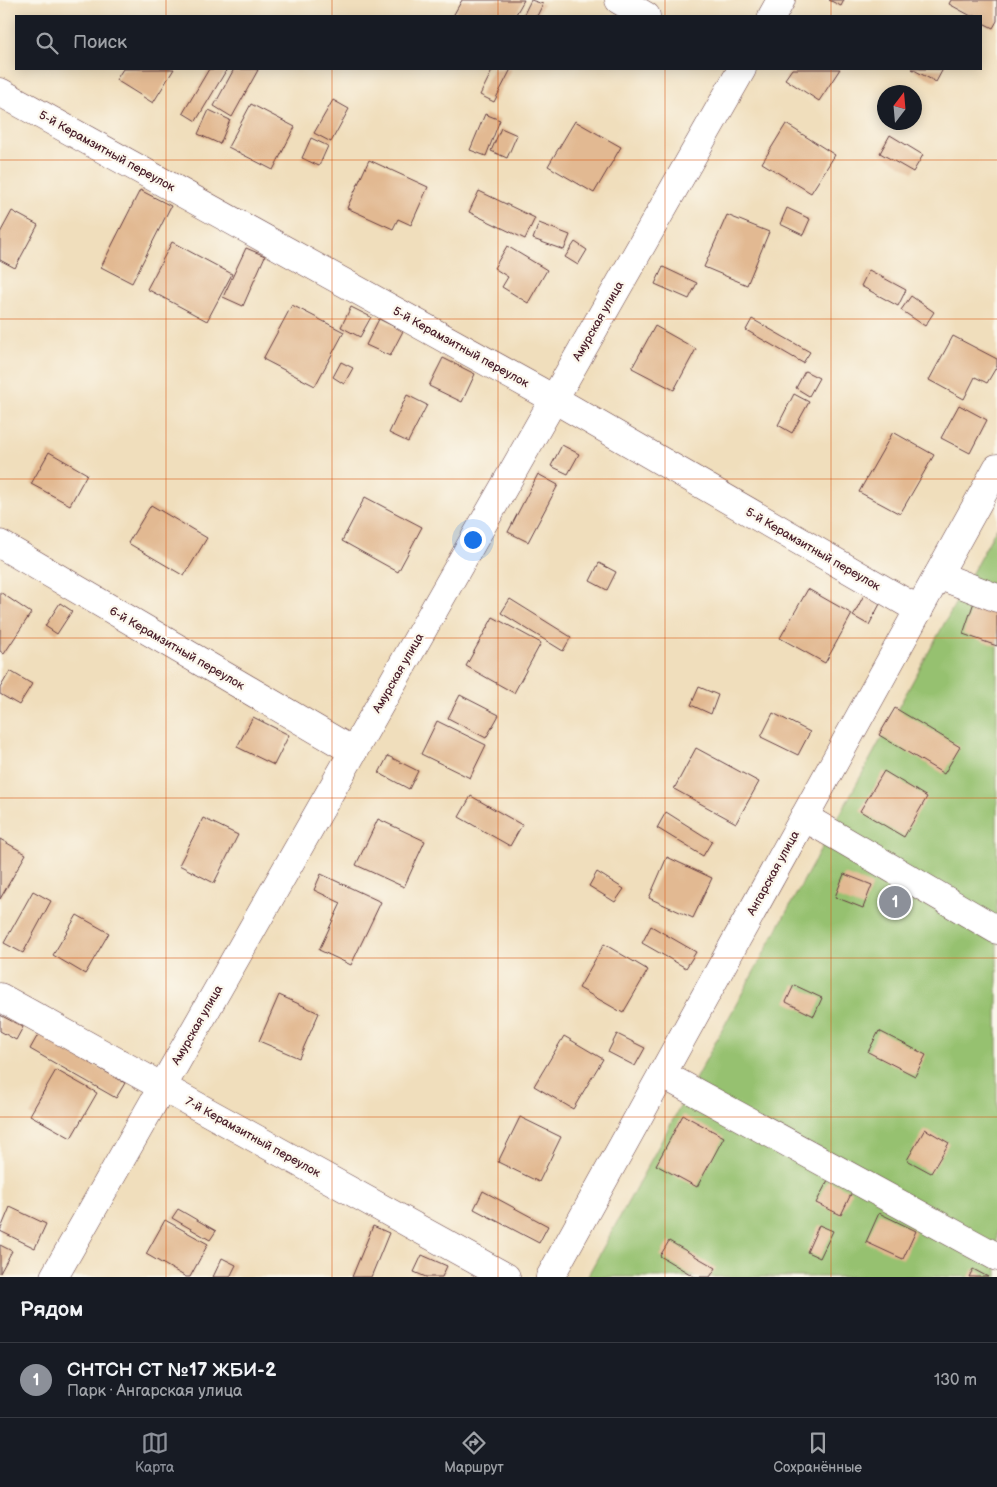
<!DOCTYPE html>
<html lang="ru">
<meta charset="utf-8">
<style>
:root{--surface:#171b24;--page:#20242c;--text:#f1f3f6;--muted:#9ea1a6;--line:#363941;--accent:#8c9099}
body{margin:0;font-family:"Balsamiq Sans",sans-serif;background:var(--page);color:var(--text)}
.compass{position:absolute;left:877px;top:85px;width:45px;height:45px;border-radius:50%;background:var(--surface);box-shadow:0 2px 12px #0003;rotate:16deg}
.you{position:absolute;left:472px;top:539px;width:18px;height:18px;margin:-12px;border:4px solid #fff;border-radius:50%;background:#1a73e8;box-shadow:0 0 0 8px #1a73e833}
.badge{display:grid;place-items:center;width:32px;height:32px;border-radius:50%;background:var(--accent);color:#fff;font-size:16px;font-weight:700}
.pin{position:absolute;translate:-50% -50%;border:2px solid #fff;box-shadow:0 1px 5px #0006}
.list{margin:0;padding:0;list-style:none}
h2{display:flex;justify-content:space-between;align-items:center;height:65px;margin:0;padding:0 20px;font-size:21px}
h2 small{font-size:16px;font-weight:400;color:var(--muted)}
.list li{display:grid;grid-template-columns:32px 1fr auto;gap:15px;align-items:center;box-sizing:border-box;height:75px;padding:0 20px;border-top:1px solid var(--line)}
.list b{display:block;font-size:19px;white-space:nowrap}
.list p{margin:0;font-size:16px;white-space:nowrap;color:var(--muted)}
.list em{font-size:16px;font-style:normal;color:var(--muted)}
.icon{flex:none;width:28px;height:28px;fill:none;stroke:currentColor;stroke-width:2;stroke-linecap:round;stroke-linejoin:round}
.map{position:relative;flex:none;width:997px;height:1277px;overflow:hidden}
.search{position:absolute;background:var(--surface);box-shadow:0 2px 12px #0003;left:15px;right:15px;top:15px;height:55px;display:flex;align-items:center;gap:12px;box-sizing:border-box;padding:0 18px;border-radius:0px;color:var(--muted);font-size:19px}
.sheet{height:140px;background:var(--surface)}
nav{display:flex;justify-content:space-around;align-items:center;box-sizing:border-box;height:70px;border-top:1px solid var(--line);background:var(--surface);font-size:14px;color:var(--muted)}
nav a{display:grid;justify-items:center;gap:2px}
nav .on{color:var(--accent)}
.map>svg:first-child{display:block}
.green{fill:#96c16f;stroke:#70704d}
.building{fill:#e2b992}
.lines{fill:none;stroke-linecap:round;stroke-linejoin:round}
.minor-casing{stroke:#633c41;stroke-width:29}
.minor{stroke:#fff;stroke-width:28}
.grid{fill:none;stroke:#d8530f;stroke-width:1;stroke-opacity:0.55}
.labels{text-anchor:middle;stroke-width:4.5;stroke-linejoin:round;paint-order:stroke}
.street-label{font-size:12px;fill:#4a1f2b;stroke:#fbf7ec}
</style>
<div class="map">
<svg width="997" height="1277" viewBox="0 0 997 1277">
<rect width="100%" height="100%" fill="#fbf7ec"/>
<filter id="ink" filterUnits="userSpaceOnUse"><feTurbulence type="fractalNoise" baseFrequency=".02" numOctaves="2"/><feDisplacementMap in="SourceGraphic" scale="10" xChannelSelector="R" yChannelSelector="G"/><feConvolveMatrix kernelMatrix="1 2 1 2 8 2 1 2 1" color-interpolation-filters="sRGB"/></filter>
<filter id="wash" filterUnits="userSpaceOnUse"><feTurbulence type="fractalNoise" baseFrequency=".0096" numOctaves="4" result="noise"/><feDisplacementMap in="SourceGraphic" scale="20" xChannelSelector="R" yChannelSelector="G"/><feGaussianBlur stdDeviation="1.12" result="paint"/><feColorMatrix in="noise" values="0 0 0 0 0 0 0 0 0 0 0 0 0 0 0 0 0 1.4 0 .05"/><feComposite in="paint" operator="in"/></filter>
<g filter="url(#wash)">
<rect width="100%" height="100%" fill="#f0debc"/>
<polygon class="green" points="997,527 997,1277 587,1277"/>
<g id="blocks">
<g class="building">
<polygon points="462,0 524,0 515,16 453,16"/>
<polygon points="531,0 543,4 537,16 523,16"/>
<polygon points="829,0 844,0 841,6"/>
<polygon points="951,0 997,0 997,21 993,28 981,22 981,16 971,16 949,4"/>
<polygon points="123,69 174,69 153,103 116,80"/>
<polygon points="209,69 227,69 196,121 183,113"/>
<polygon points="234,69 255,69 258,70 232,117 214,106"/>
<polygon points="493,69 511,69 494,102 480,95"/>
<polygon points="792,69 840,69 819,101 785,79"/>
<polygon points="912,69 943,69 936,82"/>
<polygon points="333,100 349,109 331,142 314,133"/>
<polygon points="251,104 295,127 273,170 228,147"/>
<polygon points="209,110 230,120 220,144 198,134"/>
<polygon points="485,114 500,120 486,156 470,150"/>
<polygon points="575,121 621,147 594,193 548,166"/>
<polygon points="786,124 835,155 811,193 762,163"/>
<polygon points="501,128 517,135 507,158 491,151"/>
<polygon points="890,135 923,155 913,172 880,153"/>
<polygon points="311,138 328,146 319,166 302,158"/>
<polygon points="369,160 428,187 411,225 398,219 393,229 347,208"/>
<polygon points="140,190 171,206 132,283 101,267"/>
<polygon points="479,191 535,218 525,239 469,212"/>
<polygon points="787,208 810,219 803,235 780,224"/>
<polygon points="12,211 38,225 15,268 0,260 0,233"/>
<polygon points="727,215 769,232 747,285 704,267"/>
<polygon points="539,223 570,235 564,250 533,239"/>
<polygon points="172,242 232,274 207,321 147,289"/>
<polygon points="575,242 587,250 578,265 565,257"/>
<polygon points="507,246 547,270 528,303 502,287 508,277 494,268"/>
<polygon points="246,248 265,256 243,306 223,297"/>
<polygon points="663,267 697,283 689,299 655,284"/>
<polygon points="869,270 906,290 898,306 861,286"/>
<polygon points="911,296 934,312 925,326 901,310"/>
<polygon points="292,305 344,332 315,386 263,359"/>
<polygon points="351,307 371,317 360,337 341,327"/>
<polygon points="379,319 403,331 390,356 366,345"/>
<polygon points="752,319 810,352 803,363 746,330"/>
<polygon points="655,326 696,349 674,390 632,368"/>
<polygon points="953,336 997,359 997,366 987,383 975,377 964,399 929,380"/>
<polygon points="443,358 475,374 462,402 429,386"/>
<polygon points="341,362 353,368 344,384 333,377"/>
<polygon points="805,371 819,378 809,396 796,388"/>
<polygon points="794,394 809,402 792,433 778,425"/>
<polygon points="407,395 427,405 408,442 389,433"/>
<polygon points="959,405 987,420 970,453 941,438"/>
<polygon points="893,432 934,455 900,514 859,492"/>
<polygon points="562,445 579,454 568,474 551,466"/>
<polygon points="49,452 87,474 70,505 31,484"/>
<polygon points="538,474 558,485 528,542 508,532"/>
<polygon points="365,497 422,527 398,572 342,541"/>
<polygon points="151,505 207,538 184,576 128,543"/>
<polygon points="599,563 616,572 607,590 590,581"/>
<polygon points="808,589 852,614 825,663 780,638"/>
<polygon points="0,592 31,613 4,654 0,651"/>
<polygon points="865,593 881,602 869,625 853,616"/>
<polygon points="510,599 571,637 563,651 501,613"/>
<polygon points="974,602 997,610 997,646 963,634"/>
<polygon points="60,603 72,611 57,634 45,626"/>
<polygon points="493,617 541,643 514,693 466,666"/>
<polygon points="10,671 32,684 19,705 0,694 0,688"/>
<polygon points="699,687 718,695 711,714 691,705"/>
<polygon points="460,695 499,715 486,738 448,718"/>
<polygon points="895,708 960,747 944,774 879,735"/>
<polygon points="773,713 810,732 798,755 761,737"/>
<polygon points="253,717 289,735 274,765 237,747"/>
<polygon points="437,721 486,745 470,778 421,754"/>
<polygon points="696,748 759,782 736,823 674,789"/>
<polygon points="388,756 418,771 409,789 379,773"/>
<polygon points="884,771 927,797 904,837 860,811"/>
<polygon points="471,796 522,825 510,846 459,817"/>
<polygon points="666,812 712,841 703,856 657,828"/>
<polygon points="203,818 238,835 214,883 179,865"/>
<polygon points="378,819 425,841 404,887 356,865"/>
<polygon points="0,839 26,854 0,899"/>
<polygon points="667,857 712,878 693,918 649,898"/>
<polygon points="597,872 624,889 615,902 589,886"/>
<polygon points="321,874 381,902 351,965 319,950 341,903 314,890"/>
<polygon points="844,874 872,885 863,908 835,897"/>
<polygon points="892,888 911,898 906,908 887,898"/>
<polygon points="33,891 51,901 23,953 4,943"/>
<polygon points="77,915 109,933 85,974 53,955"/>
<polygon points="651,926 696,952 686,968 642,943"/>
<polygon points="604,944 648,970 623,1013 579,988"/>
<polygon points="794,985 822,998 814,1016 786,1002"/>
<polygon points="279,995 319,1013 299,1058 259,1041"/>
<polygon points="0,1015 23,1027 16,1040 0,1031"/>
<polygon points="879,1031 926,1055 915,1076 868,1052"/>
<polygon points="39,1033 125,1083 116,1098 30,1049"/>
<polygon points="617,1034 645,1048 635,1066 608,1052"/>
<polygon points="564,1036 603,1059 573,1109 534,1086"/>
<polygon points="56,1070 97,1093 71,1138 30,1115"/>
<polygon points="683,1115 724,1137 697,1187 656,1165"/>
<polygon points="520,1117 561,1137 539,1182 498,1162"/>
<polygon points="925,1129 949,1143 931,1173 907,1160"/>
<polygon points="828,1180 852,1192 841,1215 816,1203"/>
<polygon points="483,1191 548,1226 539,1243 474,1209"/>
<polygon points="10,1207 46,1224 35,1248 0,1231"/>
<polygon points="178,1209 216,1231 210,1240 172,1218"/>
<polygon points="879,1213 916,1231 903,1259 866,1242"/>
<polygon points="165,1220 208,1244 190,1277 186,1277 146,1254"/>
<polygon points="819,1225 833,1231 820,1258 807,1252"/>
<polygon points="373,1226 389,1233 371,1277 352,1277"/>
<polygon points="669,1241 716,1268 710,1277 695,1277 660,1256"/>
<polygon points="0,1245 12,1251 0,1273"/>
<polygon points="422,1255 447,1266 442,1277 426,1277 414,1272"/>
<polygon points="222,1258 236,1265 230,1277 213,1277"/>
<polygon points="973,1269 988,1277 969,1277"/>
</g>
</g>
</g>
<g filter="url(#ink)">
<use href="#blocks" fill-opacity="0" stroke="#633c41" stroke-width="1"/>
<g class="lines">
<defs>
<g id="minor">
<polyline points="619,0 646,16"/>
<polyline points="772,16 781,0"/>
<polyline points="0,92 554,399 919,610"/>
<polyline points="0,544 353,751"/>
<polyline points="938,575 997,598"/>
<polyline points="804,817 997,930"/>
<polyline points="0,997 506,1277"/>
<polyline points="662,1074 997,1257"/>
<polyline points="54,1277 742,69"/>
<polyline points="550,1277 997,468"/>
</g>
</defs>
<use href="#minor" class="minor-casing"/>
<use href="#minor" class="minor"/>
</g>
</g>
<path class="grid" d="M166,0V16M332,0V16M498,0V16M665,0V16M831,0V16M166,69V1277M332,69V1277M498,69V1277M665,69V1277M831,69V1277M0,160H997M0,319H997M0,479H997M0,638H997M0,798H997M0,958H997M0,1117H997"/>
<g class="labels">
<g class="street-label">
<text transform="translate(107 151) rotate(29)" y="4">5-й Керамзитный переулок</text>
<text transform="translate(598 321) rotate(-60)" y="4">Амурская улица</text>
<text transform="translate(461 347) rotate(29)" y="4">5-й Керамзитный переулок</text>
<text transform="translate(813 549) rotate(30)" y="4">5-й Керамзитный переулок</text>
<text transform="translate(177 648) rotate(30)" y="4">6-й Керамзитный переулок</text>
<text transform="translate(398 673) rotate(-60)" y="4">Амурская улица</text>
<text transform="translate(773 873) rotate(-61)" y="4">Ангарская улица</text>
<text transform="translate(197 1025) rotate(-60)" y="4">Амурская улица</text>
<text transform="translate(253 1137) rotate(29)" y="4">7-й Керамзитный переулок</text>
</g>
</g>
</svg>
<svg class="compass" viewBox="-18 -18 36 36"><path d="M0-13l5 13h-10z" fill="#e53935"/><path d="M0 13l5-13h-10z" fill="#9ea1a6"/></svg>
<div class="you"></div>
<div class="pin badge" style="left:895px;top:902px">1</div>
<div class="search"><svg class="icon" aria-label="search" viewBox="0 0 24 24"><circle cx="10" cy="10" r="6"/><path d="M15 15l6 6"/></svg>Поиск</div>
</div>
<section class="sheet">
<h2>Рядом<small></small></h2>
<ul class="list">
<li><span class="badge">1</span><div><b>СНТСН СТ №17 ЖБИ-2</b><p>Парк · Ангарская улица</p></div><em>130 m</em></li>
</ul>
</section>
<nav>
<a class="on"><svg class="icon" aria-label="map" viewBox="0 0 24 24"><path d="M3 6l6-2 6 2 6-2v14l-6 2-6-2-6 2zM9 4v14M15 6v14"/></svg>Карта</a>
<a><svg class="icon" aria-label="directions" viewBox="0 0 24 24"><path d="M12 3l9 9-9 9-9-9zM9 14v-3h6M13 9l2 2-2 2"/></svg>Маршрут</a>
<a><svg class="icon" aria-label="saved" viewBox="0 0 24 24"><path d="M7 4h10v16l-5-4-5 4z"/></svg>Сохранённые</a>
</nav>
